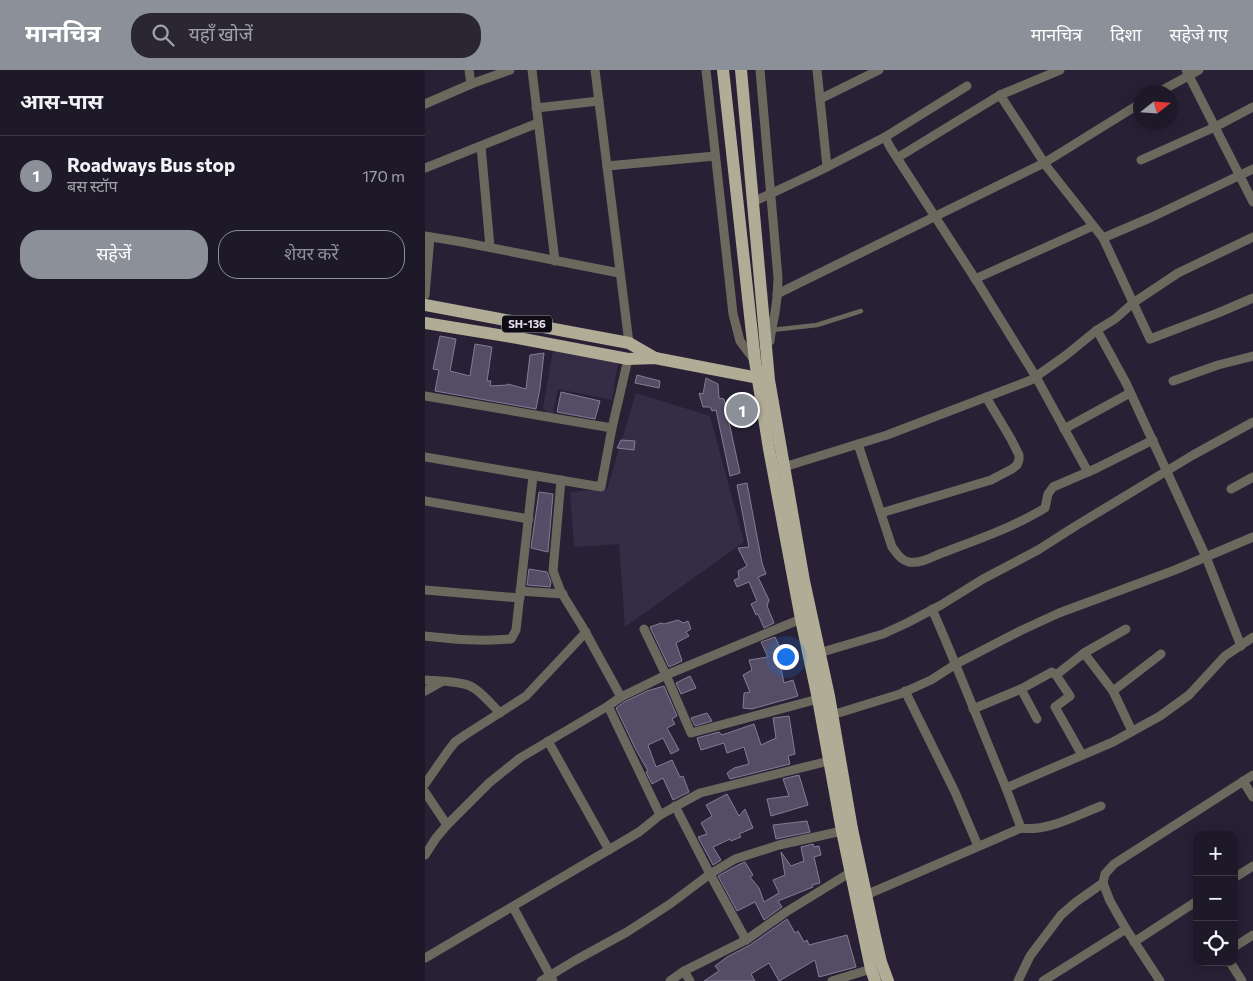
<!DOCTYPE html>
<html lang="hi">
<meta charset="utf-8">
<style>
:root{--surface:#1e1928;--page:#2b2634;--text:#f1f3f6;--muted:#a1a0a8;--line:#3c3845;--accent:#8c9099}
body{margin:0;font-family:Commissioner,"Noto Sans Devanagari",sans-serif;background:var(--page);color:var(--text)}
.controls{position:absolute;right:15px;bottom:15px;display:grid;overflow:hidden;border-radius:10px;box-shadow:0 2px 12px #0003}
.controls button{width:45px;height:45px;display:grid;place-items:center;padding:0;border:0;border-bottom:1px solid var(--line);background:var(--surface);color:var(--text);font:25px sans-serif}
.compass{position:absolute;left:708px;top:15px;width:45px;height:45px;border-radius:50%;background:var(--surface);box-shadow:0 2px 12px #0003;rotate:73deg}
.you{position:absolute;left:360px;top:586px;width:18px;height:18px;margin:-12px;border:4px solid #fff;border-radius:50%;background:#1a73e8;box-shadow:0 0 0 8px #1a73e833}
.badge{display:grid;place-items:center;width:32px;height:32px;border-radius:50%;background:var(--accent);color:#fff;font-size:16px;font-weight:700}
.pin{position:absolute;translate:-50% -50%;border:2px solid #fff;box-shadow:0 1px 5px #0006}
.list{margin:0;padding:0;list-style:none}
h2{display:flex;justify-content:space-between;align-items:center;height:65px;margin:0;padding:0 20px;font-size:21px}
h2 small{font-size:16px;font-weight:400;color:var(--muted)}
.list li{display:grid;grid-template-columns:32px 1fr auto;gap:15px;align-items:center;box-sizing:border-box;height:80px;padding:0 20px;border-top:1px solid var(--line)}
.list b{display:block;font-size:19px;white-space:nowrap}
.list p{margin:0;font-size:16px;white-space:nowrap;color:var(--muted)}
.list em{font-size:16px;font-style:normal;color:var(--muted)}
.actions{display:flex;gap:10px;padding:15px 20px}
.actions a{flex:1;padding:11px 0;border:1px solid var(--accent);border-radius:20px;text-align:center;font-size:18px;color:var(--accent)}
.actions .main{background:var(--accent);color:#fff}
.icon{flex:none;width:28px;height:28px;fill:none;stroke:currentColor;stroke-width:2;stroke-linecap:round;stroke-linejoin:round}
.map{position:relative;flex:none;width:828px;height:911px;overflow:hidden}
header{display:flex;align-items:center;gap:30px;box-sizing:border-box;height:70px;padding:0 25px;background:var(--accent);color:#fff}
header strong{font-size:24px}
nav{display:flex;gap:28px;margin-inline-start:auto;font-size:18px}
.search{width:350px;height:45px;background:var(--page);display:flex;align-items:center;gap:12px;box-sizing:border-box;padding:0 18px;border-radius:20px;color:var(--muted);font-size:19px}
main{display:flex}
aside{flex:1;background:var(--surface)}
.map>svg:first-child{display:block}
.built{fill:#352c46}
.building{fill:#554d65;stroke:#847c95}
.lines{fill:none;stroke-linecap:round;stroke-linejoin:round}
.lane{stroke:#6b695d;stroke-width:4.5}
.street{stroke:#6b695d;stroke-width:9}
.primary{stroke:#b1ac95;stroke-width:12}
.labels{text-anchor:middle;stroke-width:4;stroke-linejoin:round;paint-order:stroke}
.shield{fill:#100c16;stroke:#a4a0ac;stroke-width:1}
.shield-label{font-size:11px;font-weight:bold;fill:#e3dfed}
</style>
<header>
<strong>मानचित्र</strong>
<div class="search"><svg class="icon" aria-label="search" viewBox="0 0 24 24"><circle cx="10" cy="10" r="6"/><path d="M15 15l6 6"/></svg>यहाँ खोजें</div>
<nav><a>मानचित्र</a><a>दिशा</a><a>सहेजे गए</a></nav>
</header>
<main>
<aside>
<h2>आस-पास<small></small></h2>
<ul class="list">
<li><span class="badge">1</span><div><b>Roadways Bus stop</b><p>बस स्टॉप</p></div><em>170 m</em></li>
</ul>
<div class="actions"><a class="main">सहेजें</a><a>शेयर करें</a></div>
</aside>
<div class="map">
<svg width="828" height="911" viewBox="0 0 828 911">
<rect width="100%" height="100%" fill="#282136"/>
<g class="built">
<polygon points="128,280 193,293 187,330 133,319 127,348 118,338"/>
<polygon points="211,323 285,346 319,472 200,557 194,474 149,477 145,422 182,419"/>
</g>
<g class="building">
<polygon points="15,266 31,269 25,301 45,306 50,274 67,277 62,311 66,311 65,316 83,315 83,314 101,319 105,285 119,283 115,318 111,339 10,321 14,300 8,299"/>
<polygon points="212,305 235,311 234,318 210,313"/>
<polygon points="281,308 293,314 294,328 299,329 315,403 305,406 291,340 287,341 285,337 278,337 274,323 278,324"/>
<polygon points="136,322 175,331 170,349 132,342"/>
<polygon points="196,370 210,371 209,380 192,378"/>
<polygon points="322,413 337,493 341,504 333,507 344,530 342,536 349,553 339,558 333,544 331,545 326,534 332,531 324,512 312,517 309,510 314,508 313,501 322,496 313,478 324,477 312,415"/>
<polygon points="114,422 128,424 123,482 106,478"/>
<polygon points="104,499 122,502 126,512 125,517 102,515"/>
<polygon points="253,550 258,553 263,551 266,559 261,562 264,566 251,573 257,591 244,597 225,557 236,553 239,554"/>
<polygon points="350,567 357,582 353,583 359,613 368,610 373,626 327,639 318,638 319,623 325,622 318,605 327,600 324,590 343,587 336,572"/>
<polygon points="265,606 271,618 256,624 251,613"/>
<polygon points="239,616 252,646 247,649 250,654 242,658 254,680 246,684 238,668 223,675 231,697 247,690 255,707 258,706 264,722 248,730 238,708 227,714 221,702 223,701 211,680 191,638 199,632 222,621"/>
<polygon points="282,643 287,651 270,656 266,648"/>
<polygon points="364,646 370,684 363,686 365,694 305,709 302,703 309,698 324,694 319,677 302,683 299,673 276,680 272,668 294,662 297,665 329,654 336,675 351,668 348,648"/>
<polygon points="374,705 383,735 346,746 342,729 364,726 358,709"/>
<polygon points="302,724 314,746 320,739 328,758 314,764 316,767 306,771 305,769 288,777 296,790 288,795 273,767 282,764 276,753 287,746 281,735"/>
<polygon points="382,751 385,762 351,769 348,755"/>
<polygon points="388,774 389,777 394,776 396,785 389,787 395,813 387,815 388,817 353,831 357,837 339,850 330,832 312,841 293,806 313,795 320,792 328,805 325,807 334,818 339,832 354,823 348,810 360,805 356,782 366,796 379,791 376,777"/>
<polygon points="362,849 370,863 373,861 379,872 382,870 384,875 422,865 431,897 394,907 390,890 354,911 344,893 326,904 330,911 279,911 294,901 290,896 302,887 325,875"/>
</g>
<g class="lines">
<polyline class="lane" points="347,260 392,255 436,241"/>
<g class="street">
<polyline points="44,0 46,14"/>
<polyline points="107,0 130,191"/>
<polyline points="170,0 204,273"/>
<polyline points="281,0 308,244 315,271 330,291"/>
<path d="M335,0L353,208C353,220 352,231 350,243C348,253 346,261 345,271"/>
<polyline points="392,0 402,97"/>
<polyline points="761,0 828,132"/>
<polyline points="734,22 774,0"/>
<polyline points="575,25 635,0"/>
<polyline points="395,29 454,0"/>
<polyline points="0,34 46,14 85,0"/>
<polyline points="111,38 174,31"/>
<polyline points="460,67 542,16"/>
<polyline points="56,76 65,177"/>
<polyline points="472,88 575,25 622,97 678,168 725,269 793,243 828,228"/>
<polyline points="716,90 790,57 828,37"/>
<polyline points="182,96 290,86"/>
<polyline points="0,98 113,53"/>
<polyline points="328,132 394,101 460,67 465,77 553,213 611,307 663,402"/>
<polyline points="0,166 37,172 194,203"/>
<polyline points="678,168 727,147 828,99"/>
<polyline points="550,209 668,156"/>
<polyline points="352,224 619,93 716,33"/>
<polyline points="0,225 5,167"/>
<polyline points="672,260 701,313 742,402 781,487 816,576"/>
<polyline points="748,311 793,295 828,286"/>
<polyline points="0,326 187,358"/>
<polyline points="639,359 705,323"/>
<path d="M433,374L467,477C472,483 475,490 484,492C495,494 507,487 517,483C552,470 589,457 620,438L623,424L628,417L672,398L728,370"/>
<polyline points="0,387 176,417 187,358 203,289"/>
<polyline points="359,397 462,365 606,310 640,286 672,260 690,249 708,233 753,203 828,167"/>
<polyline points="136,410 128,501 136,522 157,556 196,627"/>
<polyline points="806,419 828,407"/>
<polyline points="0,431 104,449"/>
<polyline points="456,443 566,410 587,399 592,395 594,390 594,385 586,369 561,327"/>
<polyline points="0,520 95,528"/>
<polyline points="95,521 138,524"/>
<path d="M507,539C533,598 556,658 581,718"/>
<polyline points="219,559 241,605 266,663 393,629"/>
<path d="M0,566C29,569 57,572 86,569L91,560L108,406"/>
<polyline points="394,583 458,564 482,553 516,535 558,509 613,480 649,457 768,385 828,352"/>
<polyline points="659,583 688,621 707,661"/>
<path d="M0,610C12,611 34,611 45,616C55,620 67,635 75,643"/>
<polyline points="596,619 612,649"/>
<polyline points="0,621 16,612"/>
<polyline points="480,621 530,722 553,776"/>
<polyline points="688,621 736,584"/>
<polyline points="183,636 235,745"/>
<polyline points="548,639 596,619 627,602 631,605"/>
<polyline points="407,645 475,624 506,610 531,594 597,560 634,543 750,500 828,467"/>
<polyline points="123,671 184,780"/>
<polyline points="657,685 630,637 645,626 631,605 659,583 701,559"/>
<polyline points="818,711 828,727"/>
<polyline points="0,714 23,681 30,672 40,665 101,626 161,562"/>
<polyline points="0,722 22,755"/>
<polyline points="250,736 285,804 321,870"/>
<path d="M596,758C622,762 652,745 676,736"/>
<polyline points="0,785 11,768 22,755 64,713 95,688 183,636 196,627 241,605 376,549"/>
<polyline points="809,808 828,796"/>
<polyline points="441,825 596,758 581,718 688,672 735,646 764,625 800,586 828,567"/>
<polyline points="88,837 128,911"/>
<polyline points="709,872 772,831"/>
<polyline points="809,877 828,865"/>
<polyline points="0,888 214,762 235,745 275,723 404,691"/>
<polyline points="805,892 817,911"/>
<polyline points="259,901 265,911"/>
<polyline points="116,911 149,891 202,862 245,834 285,804 310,789 354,775 417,761"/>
<polyline points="245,911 259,901 321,870 361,842 426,802"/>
<polyline points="407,911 446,899"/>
<polyline points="593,911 605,886 636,845 651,832 678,813"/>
<polyline points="618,911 701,859"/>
<polyline points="735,911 701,859 685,831 678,813 680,804 689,794 828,705"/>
</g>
<g class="primary">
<polyline points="298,0 330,291 344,379 376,549 393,629 417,761 446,899 450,911"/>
<polyline points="316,0 344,310 379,511 404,626 427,759 449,862 456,892 463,911"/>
<polyline points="0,235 204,273 230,288"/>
<polyline points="0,253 93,268 203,289 230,288 339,309"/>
</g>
</g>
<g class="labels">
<rect class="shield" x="77" y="245.5" width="50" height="17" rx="4"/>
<g class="shield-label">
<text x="102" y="258">SH-136</text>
</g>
</g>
</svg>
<div class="controls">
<button>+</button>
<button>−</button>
<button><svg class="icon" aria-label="locate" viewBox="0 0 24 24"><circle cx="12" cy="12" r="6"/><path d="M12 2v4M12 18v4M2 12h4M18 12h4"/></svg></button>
</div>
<svg class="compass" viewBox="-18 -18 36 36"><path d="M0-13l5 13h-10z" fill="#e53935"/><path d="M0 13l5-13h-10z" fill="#a1a0a8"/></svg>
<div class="you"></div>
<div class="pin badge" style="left:317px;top:340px">1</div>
</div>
</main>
